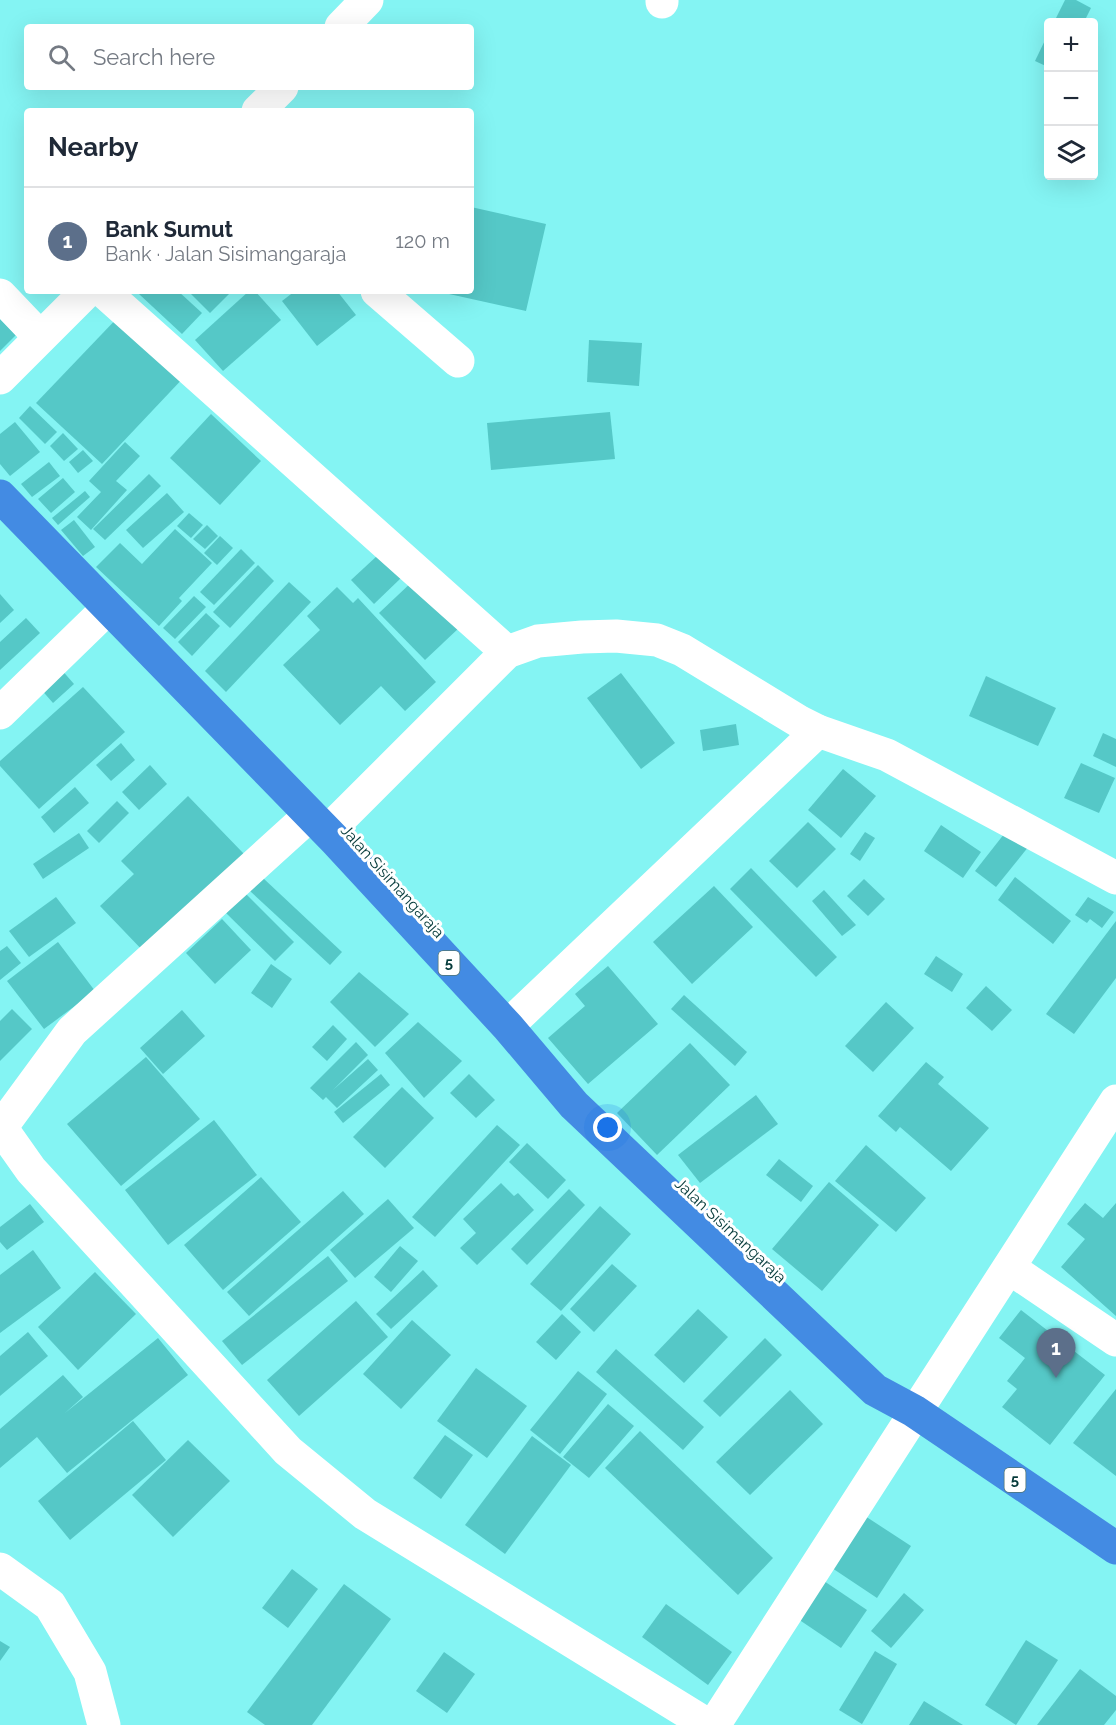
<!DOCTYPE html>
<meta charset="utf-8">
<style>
:root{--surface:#fff;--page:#f2f2f3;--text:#1f2937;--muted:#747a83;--line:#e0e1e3;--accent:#d93025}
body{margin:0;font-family:Raleway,sans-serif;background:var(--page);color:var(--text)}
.controls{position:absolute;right:18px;top:18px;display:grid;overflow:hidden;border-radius:6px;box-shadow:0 6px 24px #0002}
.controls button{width:54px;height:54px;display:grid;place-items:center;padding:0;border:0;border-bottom:2px solid var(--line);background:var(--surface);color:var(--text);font:30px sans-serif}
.you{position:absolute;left:608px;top:1128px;width:21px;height:21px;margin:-15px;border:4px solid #fff;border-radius:50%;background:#1a73e8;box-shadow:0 0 0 9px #1a73e833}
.badge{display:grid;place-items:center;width:39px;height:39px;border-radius:50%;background:var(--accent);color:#fff;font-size:20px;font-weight:700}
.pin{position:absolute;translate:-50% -50px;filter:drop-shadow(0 2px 3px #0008)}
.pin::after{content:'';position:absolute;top:32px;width:21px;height:18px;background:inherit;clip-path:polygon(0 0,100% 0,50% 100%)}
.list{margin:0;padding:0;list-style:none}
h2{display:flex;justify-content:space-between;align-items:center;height:78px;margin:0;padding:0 24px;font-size:26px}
h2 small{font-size:20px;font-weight:400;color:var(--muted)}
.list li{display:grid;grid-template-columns:39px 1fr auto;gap:18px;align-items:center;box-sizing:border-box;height:108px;padding:0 24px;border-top:2px solid var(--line)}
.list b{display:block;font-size:22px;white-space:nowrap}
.list p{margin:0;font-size:20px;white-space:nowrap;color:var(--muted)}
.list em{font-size:20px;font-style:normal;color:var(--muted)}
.icon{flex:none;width:33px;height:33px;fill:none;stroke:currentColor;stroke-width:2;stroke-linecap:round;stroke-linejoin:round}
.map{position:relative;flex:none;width:1116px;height:1725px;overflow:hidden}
.search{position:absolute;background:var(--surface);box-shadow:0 6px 24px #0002;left:24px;top:24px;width:450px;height:66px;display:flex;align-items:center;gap:15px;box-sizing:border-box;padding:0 21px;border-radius:6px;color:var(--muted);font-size:22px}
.panel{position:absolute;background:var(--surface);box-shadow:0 6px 24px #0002;left:24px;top:108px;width:450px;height:186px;border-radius:6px}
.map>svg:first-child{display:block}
.building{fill:#55c8c7}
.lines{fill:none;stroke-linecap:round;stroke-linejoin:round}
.minor{stroke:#fff;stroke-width:33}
.highway{stroke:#438be3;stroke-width:33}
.labels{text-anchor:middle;stroke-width:6;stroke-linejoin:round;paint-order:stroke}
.shield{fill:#fff;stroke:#507575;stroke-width:1.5}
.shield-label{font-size:15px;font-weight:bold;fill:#053a3a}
.street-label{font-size:16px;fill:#053a3a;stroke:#fff}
</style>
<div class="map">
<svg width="1116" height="1725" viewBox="0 0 1116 1725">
<rect width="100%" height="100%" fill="#84f4f3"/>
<g class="building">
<polygon points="1065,0 1076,0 1091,8 1084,22 1054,22"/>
<polygon points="1048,34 1048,67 1035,61"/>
<polygon points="471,207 546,224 526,311 440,292 471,291"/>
<polygon points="141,291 178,291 202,313 182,334 139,294"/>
<polygon points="188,291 232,291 210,313"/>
<polygon points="249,291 255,291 281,320 223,371 195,340"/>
<polygon points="295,291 337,291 356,315 317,346 282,301"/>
<polygon points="122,313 187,374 102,464 36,403"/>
<polygon points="0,319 16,335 0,351"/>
<polygon points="589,340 642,343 639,386 587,382"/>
<polygon points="30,406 57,432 45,444 19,418"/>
<polygon points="610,412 615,459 491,470 487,423"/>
<polygon points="211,414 261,461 220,505 170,458"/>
<polygon points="15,422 40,452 10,476 0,464 0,434"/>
<polygon points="63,433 78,449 64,461 50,446"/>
<polygon points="125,442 140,456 116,481 127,490 91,530 77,517 101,492 89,481"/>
<polygon points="83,450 93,461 78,473 69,462"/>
<polygon points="49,462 60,476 32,497 21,484"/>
<polygon points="149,474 161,486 105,540 93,529"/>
<polygon points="63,478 75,492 51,513 38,499"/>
<polygon points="85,491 90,497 58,525 52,518"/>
<polygon points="167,493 184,512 143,548 126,530"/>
<polygon points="189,513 203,525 191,538 177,526"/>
<polygon points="74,520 95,547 83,556 61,530"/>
<polygon points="207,525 218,536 205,549 193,539"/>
<polygon points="175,529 212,563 179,598 182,601 159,626 96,567 120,543 142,564"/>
<polygon points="220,536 233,548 217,565 204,553"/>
<polygon points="241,549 255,563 214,605 200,592"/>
<polygon points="378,555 401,578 374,604 351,580"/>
<polygon points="258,565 274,581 230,628 213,612"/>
<polygon points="415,579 460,627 425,660 379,613"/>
<polygon points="289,582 311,602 226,692 205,671"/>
<polygon points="337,587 353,603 358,598 436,682 405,711 381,686 340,725 283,665 320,630 307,616"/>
<polygon points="0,594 14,610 0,623"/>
<polygon points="194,596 206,607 175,639 163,628"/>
<polygon points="206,613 220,626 192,656 178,642"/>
<polygon points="26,618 40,633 0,670 0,642"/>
<polygon points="60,668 74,684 53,703 39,687"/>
<polygon points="621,673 675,743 641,769 587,698"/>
<polygon points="986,676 1056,708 1038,746 969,716"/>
<polygon points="83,687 125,732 39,809 0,766 0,761"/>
<polygon points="736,724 739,745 703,751 700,730"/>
<polygon points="1103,733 1116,739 1116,767 1093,756"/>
<polygon points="121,743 135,760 111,781 96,765"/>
<polygon points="1081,763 1115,778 1099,813 1064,798"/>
<polygon points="150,765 167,784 139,810 122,792"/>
<polygon points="843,769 876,796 841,838 808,810"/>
<polygon points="75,787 89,803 54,833 41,817"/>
<polygon points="188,796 244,854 147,955 100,906 134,874 121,861"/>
<polygon points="117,801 129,813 99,843 87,831"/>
<polygon points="808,822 836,849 797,888 769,861"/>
<polygon points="941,825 981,852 963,878 924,851"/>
<polygon points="1008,829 1029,846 996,887 975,871"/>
<polygon points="865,832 875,838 860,861 850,854"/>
<polygon points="79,833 89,848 43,879 33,864"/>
<polygon points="751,868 837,957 816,977 730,889"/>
<polygon points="1015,877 1071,921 1053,944 998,900"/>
<polygon points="263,878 342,952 330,965 250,891"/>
<polygon points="864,879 885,899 868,916 847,896"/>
<polygon points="714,886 753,927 692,984 653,942"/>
<polygon points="824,890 856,925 842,936 812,901"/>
<polygon points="246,894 294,942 275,961 226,913"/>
<polygon points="56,897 76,923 29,957 9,931"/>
<polygon points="1088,897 1114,912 1102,928 1090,919 1087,923 1075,915"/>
<polygon points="222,919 251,950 215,984 186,953"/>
<polygon points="1116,921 1116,978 1074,1034 1046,1014"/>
<polygon points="58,942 95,991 44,1029 7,981"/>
<polygon points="7,946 21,963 0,980 0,951"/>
<polygon points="936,956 963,974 952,992 924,974"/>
<polygon points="271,964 292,979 272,1008 251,993"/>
<polygon points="608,966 658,1024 588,1084 548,1038 585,1006 575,994"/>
<polygon points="359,972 409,1014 375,1047 330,1002"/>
<polygon points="986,986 1012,1010 992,1031 966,1008"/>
<polygon points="684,995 747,1052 735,1066 671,1009"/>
<polygon points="886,1002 914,1028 873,1072 845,1046"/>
<polygon points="12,1009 32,1029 0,1061 0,1021"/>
<polygon points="182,1010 205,1036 163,1074 140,1048"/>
<polygon points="418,1022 462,1061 424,1098 385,1053"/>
<polygon points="333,1025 347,1039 327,1061 312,1047"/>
<polygon points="356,1042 368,1055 333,1090 368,1059 378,1070 337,1108 326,1097 323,1100 310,1088"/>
<polygon points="690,1043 730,1085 657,1155 617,1113"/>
<polygon points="146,1057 200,1119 121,1186 67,1124"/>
<polygon points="926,1062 944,1077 938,1084 989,1128 951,1171 900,1127 896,1132 878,1116"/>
<polygon points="381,1074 390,1085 343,1123 334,1112"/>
<polygon points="469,1074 495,1100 476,1118 450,1093"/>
<polygon points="402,1087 434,1118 385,1168 353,1137"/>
<polygon points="756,1095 778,1124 700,1183 678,1155"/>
<polygon points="214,1120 257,1175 168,1245 125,1190"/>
<polygon points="497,1125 520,1145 435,1237 412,1217"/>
<polygon points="527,1143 566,1180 548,1199 509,1162"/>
<polygon points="866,1145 926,1198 896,1232 835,1181"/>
<polygon points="779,1159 813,1186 801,1202 766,1175"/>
<polygon points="261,1177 301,1222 223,1290 184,1245"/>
<polygon points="829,1182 879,1225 822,1291 772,1249"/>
<polygon points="501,1183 514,1196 518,1193 534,1210 477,1265 460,1248 476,1233 463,1219"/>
<polygon points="569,1189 585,1205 527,1265 511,1249"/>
<polygon points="343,1191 364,1214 249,1316 227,1292"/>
<polygon points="388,1199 414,1228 355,1278 330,1250"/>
<polygon points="1085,1203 1103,1218 1116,1203 1116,1316 1061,1267 1085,1239 1067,1224"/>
<polygon points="30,1204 44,1222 7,1250 0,1242 0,1227"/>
<polygon points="600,1206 631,1234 561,1311 530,1284"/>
<polygon points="400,1246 418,1261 391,1292 374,1277"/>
<polygon points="33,1250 61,1288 0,1333 0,1275"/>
<polygon points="328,1256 348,1281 242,1365 222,1341"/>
<polygon points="612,1264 637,1286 594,1332 570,1309"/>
<polygon points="423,1270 438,1286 391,1329 376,1314"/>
<polygon points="95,1272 136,1314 78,1370 38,1327"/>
<polygon points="356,1301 388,1337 299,1416 267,1380"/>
<polygon points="698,1309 728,1337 684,1383 654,1355"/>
<polygon points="1021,1310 1105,1375 1050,1445 1002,1407 1017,1389 1007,1381 1025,1358 999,1338"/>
<polygon points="562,1314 581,1332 556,1360 536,1342"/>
<polygon points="412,1320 451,1355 401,1409 363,1374"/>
<polygon points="28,1332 48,1356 0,1396 0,1356"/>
<polygon points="158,1338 188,1375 67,1473 37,1437 0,1468 0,1429 63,1375 83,1397 65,1413"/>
<polygon points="765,1338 782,1355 720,1417 703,1401"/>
<polygon points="616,1349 704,1427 683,1450 596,1372"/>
<polygon points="476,1368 527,1406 487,1458 437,1421"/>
<polygon points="578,1371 607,1394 560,1454 530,1430"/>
<polygon points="1116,1389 1116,1476 1073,1443"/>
<polygon points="790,1390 823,1424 750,1495 716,1462"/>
<polygon points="608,1404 634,1426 589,1478 563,1457"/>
<polygon points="133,1421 166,1460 70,1540 38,1501"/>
<polygon points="640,1431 773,1558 738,1595 605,1468"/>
<polygon points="445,1435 473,1455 441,1499 413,1478"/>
<polygon points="532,1436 571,1465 505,1554 465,1525"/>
<polygon points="188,1440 230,1481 173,1537 132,1495"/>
<polygon points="865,1516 911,1546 877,1598 832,1568"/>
<polygon points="292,1569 318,1589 288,1628 262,1608"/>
<polygon points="824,1581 867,1610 841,1648 798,1619"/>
<polygon points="344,1584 391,1619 312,1725 265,1725 247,1712"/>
<polygon points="904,1593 924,1610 891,1648 871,1631"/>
<polygon points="666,1604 732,1652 708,1685 642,1637"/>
<polygon points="1026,1640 1058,1660 1016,1725 985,1705"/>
<polygon points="0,1641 10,1647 0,1661"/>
<polygon points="875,1651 897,1664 862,1724 839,1710"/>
<polygon points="444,1652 475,1674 447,1713 416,1691"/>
<polygon points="1080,1669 1116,1696 1116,1710 1104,1725 1037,1725"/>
<polygon points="924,1701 963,1725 909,1725"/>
</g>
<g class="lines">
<g class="minor">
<polyline points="662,0 662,2"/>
<polyline points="341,27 367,0"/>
<polyline points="258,111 282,87"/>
<polyline points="103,291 507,652"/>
<polyline points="377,291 458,361"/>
<polyline points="0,295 40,337"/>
<polyline points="0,378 87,291"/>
<polyline points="0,713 108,608"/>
<polyline points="338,821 507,652 538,641 582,637 616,636 657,640 682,650 800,722 818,731 887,755 1116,878"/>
<polyline points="517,1017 818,731"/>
<polyline points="0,1126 31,1170 288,1451 365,1514 708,1725"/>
<polyline points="0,1129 72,1031 310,815"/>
<polyline points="1011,1269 1116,1340"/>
<polyline points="0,1569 50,1605 90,1672 104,1725"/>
<polyline points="714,1725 1116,1101"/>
</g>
<polyline class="highway" points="0,496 336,841 508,1027 574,1105 875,1390 914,1411 1116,1548"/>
</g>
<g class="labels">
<g class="shield">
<rect x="438.5" y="951" width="21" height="24" rx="4.5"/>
<rect x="1004.5" y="1468" width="21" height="24" rx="4.5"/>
</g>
<g class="shield-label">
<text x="449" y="968">5</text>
<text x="1015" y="1485">5</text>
</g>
<g class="street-label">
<text transform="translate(393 881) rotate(48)" y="6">Jalan Sisimangaraja</text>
<text transform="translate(731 1230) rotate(43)" y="6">Jalan Sisimangaraja</text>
</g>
</g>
</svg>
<div class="controls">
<button>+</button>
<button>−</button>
<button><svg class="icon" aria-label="layers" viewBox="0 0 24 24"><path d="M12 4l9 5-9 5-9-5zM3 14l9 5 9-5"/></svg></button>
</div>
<div class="you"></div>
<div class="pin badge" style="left:1056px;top:1378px;background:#5c6f8a">1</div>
<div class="search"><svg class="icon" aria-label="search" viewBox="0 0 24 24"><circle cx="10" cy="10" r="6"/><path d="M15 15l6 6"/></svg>Search here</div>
<section class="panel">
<h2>Nearby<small></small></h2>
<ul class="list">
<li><span class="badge" style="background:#5c6f8a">1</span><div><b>Bank Sumut</b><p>Bank · Jalan Sisimangaraja</p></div><em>120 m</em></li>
</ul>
</section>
</div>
